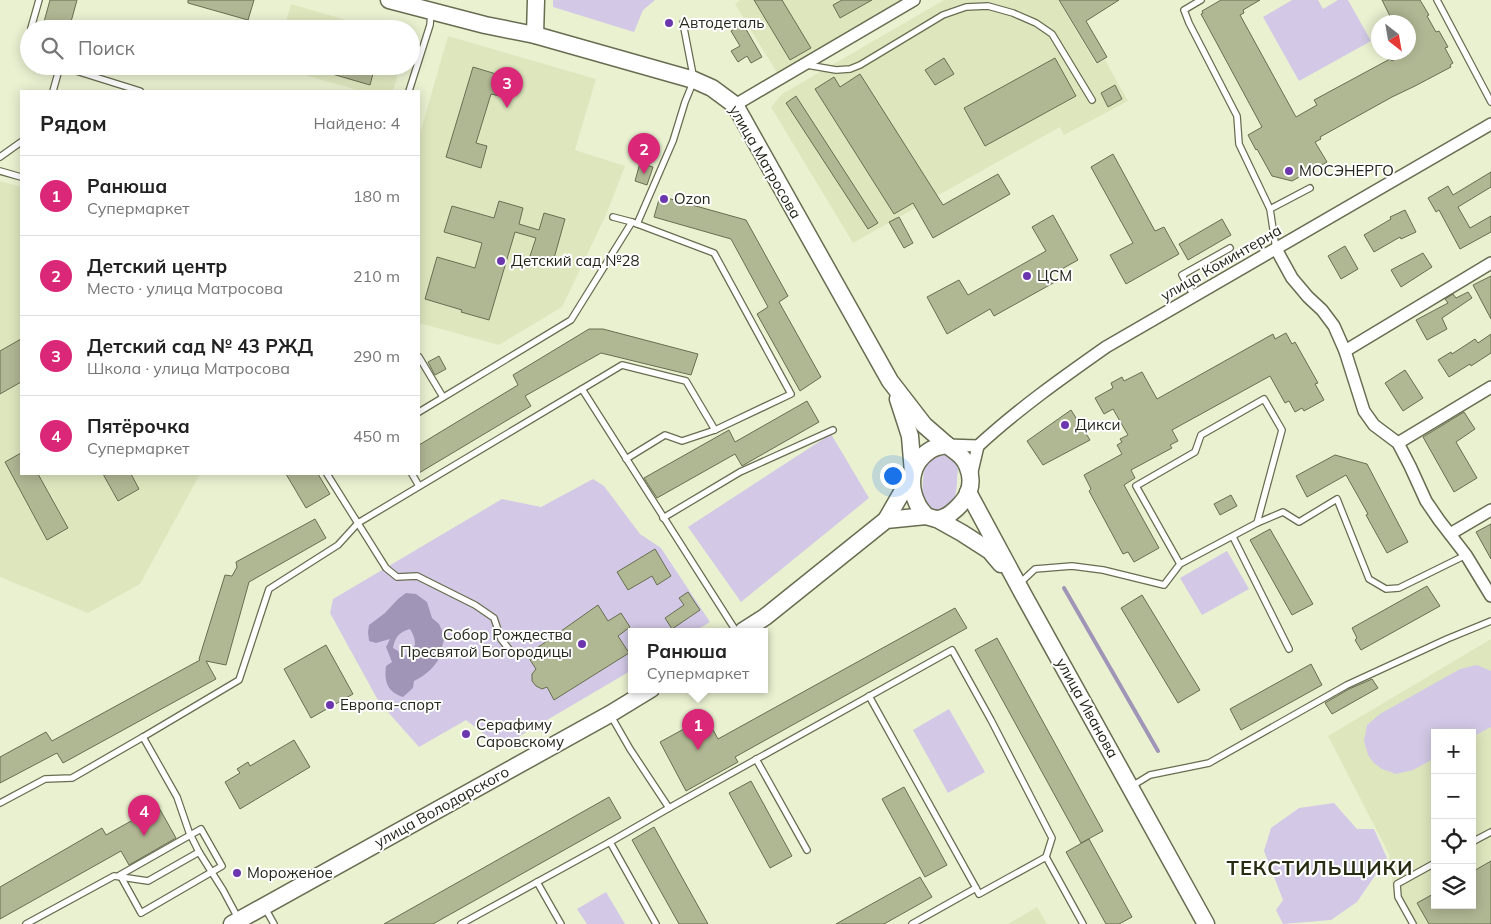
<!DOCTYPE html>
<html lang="ru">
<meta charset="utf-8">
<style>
:root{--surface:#fff;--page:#f2f2f2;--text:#222;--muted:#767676;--line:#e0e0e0;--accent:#db2777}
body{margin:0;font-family:Mulish,sans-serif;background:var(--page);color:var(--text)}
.controls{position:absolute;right:15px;bottom:15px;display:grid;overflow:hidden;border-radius:0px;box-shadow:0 2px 12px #0003}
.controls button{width:45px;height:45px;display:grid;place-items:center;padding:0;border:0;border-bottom:1px solid var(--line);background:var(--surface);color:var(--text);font:25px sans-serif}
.compass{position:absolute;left:1371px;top:15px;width:45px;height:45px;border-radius:50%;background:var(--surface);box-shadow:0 2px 12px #0003;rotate:149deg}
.you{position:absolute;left:892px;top:475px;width:18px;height:18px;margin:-12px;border:4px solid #fff;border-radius:50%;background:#1a73e8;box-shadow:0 0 0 8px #1a73e833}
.badge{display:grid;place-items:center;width:32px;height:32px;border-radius:50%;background:var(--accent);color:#fff;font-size:16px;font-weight:700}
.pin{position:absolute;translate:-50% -41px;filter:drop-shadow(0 1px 2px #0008)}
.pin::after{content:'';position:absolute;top:26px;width:18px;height:15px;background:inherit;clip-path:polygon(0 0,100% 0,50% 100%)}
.popup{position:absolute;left:628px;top:628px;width:140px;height:65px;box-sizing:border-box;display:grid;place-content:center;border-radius:0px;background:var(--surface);filter:drop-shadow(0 1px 4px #0005);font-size:16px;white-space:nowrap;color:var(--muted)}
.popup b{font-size:19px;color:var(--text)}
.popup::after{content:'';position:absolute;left:50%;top:100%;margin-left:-10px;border:10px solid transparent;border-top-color:var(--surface)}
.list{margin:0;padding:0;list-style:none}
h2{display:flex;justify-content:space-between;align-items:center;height:65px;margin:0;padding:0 20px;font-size:21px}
h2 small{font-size:16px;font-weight:400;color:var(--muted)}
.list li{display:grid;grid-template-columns:32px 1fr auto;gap:15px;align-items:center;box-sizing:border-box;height:80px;padding:0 20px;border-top:1px solid var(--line)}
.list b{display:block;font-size:19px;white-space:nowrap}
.list p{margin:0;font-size:16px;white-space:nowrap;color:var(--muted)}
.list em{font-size:16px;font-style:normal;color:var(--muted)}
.icon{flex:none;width:28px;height:28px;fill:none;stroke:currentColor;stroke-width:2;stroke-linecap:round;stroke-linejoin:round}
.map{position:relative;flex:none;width:1491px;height:924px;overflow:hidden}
.search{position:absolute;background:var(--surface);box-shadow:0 2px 12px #0003;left:20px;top:20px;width:400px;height:55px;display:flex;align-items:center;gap:12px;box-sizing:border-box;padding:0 18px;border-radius:28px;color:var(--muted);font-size:19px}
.panel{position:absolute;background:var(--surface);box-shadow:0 2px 12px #0003;left:20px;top:90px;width:400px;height:385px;border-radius:0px}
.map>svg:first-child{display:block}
.built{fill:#dee6be;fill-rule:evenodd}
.green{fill:#d3c9e6}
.water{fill:#a095b7;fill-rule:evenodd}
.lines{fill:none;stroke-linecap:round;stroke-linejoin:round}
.stream{stroke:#a095b7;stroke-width:4}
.building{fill:#b0b793;stroke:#686e51}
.lane-casing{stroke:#686d51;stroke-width:8}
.street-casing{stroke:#686d51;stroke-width:14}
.secondary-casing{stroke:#686d51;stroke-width:19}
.lane{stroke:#fff;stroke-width:5.5}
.street{stroke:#fff;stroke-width:11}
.secondary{stroke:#fff;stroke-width:16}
.poi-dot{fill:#6c37ae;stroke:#fff;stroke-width:2}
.labels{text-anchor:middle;stroke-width:4;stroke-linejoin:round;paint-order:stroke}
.poi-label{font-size:15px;fill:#232519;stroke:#fff;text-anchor:start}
.street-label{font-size:15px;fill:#232519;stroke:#fff}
.district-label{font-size:20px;font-weight:bold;letter-spacing:1px;fill:#282c12;stroke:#fff}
</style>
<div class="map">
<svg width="1491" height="924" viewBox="0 0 1491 924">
<rect width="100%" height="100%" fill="#eaf1d1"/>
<g class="built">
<polygon points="740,0 902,0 777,73 735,4"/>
<polygon points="944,0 1058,0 1096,64 1105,60 1128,101 1064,135 1060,127 853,243 771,107 782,94"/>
<polygon points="291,4 377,29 284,29"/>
<polygon points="448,36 596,79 575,150 625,166 606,215 562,307 499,345 419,323 419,137"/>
<polygon points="273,66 400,66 393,91 361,91"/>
<polygon points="0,181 21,187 21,474 200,474 140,584 88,613 0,577"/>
<path d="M1491,639V924H1409L1394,898L1389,854L1328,736ZM1435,733H1472V905H1435Z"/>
<polygon points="1037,907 1047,924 1008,924"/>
</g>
<g class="green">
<polygon points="553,0 655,0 643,10 634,32 553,7"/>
<polygon points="1292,0 1318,0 1323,9 1338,0 1348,0 1371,41 1299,81 1263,17"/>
<polygon points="831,434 869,498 741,602 688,527"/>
<path d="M942,454C947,455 955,458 957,465C959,469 957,475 957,480C957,493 954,513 935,509C930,508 926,504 924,499C921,493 923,471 926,465C929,459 936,456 942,454Z"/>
<polygon points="593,479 604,486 640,534 661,548 710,622 695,631 632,631 632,670 501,747 466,720 419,747 379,702 330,613 333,599 502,499 541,507"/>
<polygon points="1227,551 1249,589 1202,615 1180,578"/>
<polygon points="1477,665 1491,671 1491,727 1472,737 1472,733 1435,733 1435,758 1413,770 1396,774 1382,769 1374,763 1368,755 1364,741 1367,725 1380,714 1460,669"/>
<polygon points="949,709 985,772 948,793 913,730"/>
<polygon points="1334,803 1357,829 1374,829 1387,858 1357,902 1331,920 1283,924 1276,910 1283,900 1264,851 1271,828 1299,808"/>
<polygon points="606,892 625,924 587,924 577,909"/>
</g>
<path class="water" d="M406,593L416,594L427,602L432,618L439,624L445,637C443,642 442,647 441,653C438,665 425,676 414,681L413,688L403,697C387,692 384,681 386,666L392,662L386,647L390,639L376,643L369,641L368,632L369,625L385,613L398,599ZM410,629C418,642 417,652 401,657L398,651L393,648C395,637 399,632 410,629Z"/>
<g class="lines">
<polyline class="stream" points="1064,588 1158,751"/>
</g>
<g class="building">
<polygon points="50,0 77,0 69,29 42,29"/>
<polygon points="188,0 254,0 248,20 188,3"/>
<polygon points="754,0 782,0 811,48 790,60"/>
<polygon points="842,0 872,0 840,18 833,5"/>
<polygon points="1059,0 1119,0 1086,21 1107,57 1097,63"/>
<polygon points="1221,0 1260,0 1243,10 1244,13 1240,15 1296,117 1317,105 1314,100 1390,59 1392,61 1408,52 1408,22 1393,22 1382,0 1420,0 1429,15 1427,16 1436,32 1439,31 1448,47 1445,48 1453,63 1450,65 1451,67 1415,86 1392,97 1320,137 1321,139 1315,142 1327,162 1292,181 1272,176 1257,149 1256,150 1248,135 1262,127 1201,14 1203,13 1202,11"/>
<polygon points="743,24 762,57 751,63 747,56 738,62 731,51 740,46 731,31"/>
<polygon points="944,58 954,74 935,85 925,70"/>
<polygon points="1055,58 1076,96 985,146 964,108"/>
<polygon points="315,66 375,66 370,85 315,69"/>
<polygon points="473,67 506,77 500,96 491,94 476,143 487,146 481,168 446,157"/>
<polygon points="860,74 943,205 998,174 1010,194 933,238 913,203 894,214 815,89 834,77 840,87"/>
<polygon points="1115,85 1122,99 1108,107 1101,93"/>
<polygon points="796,96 878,223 868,229 786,103"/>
<polygon points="1113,154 1155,231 1164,227 1179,254 1126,284 1110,255 1133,243 1091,167"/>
<polygon points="640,163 653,167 647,185 635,181"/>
<polygon points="1491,172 1491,187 1458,207 1470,228 1491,216 1491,232 1460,249 1439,210 1436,212 1428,198 1448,186 1453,195"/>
<polygon points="660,196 746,220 788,296 779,302 821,377 800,391 757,314 768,307 731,239 654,217"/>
<polygon points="499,201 523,208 519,224 539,230 544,213 565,219 553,262 530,256 536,238 515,232 489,320 461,312 462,310 425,299 437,257 475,268 482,243 444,232 452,206 494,218"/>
<polygon points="1405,210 1416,232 1401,239 1400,237 1374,252 1364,235 1391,219 1390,217"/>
<polygon points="1053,215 1078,260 1051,275 1055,282 994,316 990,309 947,334 927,297 959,280 968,295 1046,251 1032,227"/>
<polygon points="899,217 913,243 904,248 889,222"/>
<polygon points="1222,219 1231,235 1188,260 1179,244"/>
<polygon points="1345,246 1358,269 1341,279 1328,256"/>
<polygon points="1423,253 1432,267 1401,287 1391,270"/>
<polygon points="1491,276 1491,319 1473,285"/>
<polygon points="1468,292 1472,298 1442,318 1447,329 1427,340 1416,320 1448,303 1445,299 1453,294 1456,298"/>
<polygon points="589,329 603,329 698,354 691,375 601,353 525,396 531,406 419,473 419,445 518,385 513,375"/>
<polygon points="1286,333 1292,344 1295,342 1318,383 1315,384 1324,400 1304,411 1302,408 1295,412 1289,401 1285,403 1270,376 1172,430 1178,441 1170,445 1172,448 1131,470 1135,478 1124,485 1159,548 1134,562 1128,552 1123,554 1089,491 1091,489 1084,475 1122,454 1117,445 1122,442 1120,439 1128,435 1113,409 1104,414 1095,398 1113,388 1111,383 1122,377 1124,381 1142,372 1157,399 1273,334 1275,339"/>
<polygon points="1491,334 1491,353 1471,366 1470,364 1449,377 1438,360 1451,352 1452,354 1475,339 1478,343"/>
<polygon points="21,339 21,382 0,394 0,351"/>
<polygon points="439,356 446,369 435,375 428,362"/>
<polygon points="1405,370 1423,398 1403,411 1385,383"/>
<polygon points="807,401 819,422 742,466 735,454 657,498 644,478 729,430 735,442"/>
<polygon points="1071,410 1090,440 1043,465 1027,441"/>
<polygon points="1464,412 1475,429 1456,442 1477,478 1454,492 1423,437"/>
<polygon points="21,453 21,474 38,474 68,528 47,540 5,462"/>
<polygon points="1335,455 1367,464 1408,542 1387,553 1366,515 1368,514 1346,475 1307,497 1296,476"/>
<polygon points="103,474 131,474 139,489 118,501"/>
<polygon points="286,474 318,474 330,494 306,508"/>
<polygon points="1231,495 1237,506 1220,515 1214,504"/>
<polygon points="315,519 326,538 249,582 226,665 206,661 216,679 63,763 57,753 0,783 0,757 46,732 52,741 200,660 199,659 225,575 232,576 237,567 236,562"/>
<polygon points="1491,524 1491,559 1476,532"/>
<polygon points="1270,529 1313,604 1292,615 1250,540"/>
<polygon points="655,549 671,576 657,585 652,576 628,590 617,572"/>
<polygon points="1427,586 1440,606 1361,650 1355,640 1357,638 1352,628"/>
<polygon points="688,592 700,610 672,629 665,618 684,605 679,598"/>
<polygon points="1142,595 1200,690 1178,703 1121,608"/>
<polygon points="598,605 608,621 621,613 630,627 618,636 629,653 554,700 547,687 542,689 536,686 532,681 532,674 536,669 527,655"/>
<polygon points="955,608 967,628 735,757 738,762 686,791 660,742 706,717 718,739"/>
<polygon points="997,638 1103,831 1081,843 975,650"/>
<polygon points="326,645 353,694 311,718 284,669"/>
<polygon points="1311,664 1322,685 1241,730 1230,709"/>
<polygon points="1372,679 1378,688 1332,714 1325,703 1349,689"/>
<polygon points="294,740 310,767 240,809 225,782 240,773 237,769 248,762 250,766"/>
<polygon points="751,781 792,856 770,868 729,793"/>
<polygon points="904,787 947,865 925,877 882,799"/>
<polygon points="609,797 621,818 433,924 384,924"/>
<polygon points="158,806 176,838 129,865 121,851 0,919 0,887 102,828 106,835"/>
<polygon points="654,827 708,924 679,924 632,840"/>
<polygon points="1089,839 1132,917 1119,924 1106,924 1066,852"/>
<polygon points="1491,861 1491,924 1429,924 1417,903 1435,893 1435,905 1472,905 1472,872"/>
<polygon points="920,877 932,897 884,924 836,924"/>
</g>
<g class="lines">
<defs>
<g id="lane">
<polyline points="1201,0 1184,10 1189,23 1237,116 1239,144 1270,209 1276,249"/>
<polyline points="1437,0 1491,102"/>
<polyline points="31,28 39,0"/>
<polyline points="807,65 836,70 850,69 860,65 943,15 966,7 988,6 1013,13 1036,23 1052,34 1092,100"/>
<polyline points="53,91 60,66 140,91"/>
<polyline points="409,91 430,25 431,13"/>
<polyline points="0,157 21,142"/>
<polyline points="0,171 21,177"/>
<polyline points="1270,209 1310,188"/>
<polyline points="637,224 673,141 685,102 694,80 683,23"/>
<polyline points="1194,296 1182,275 1230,248"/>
<polyline points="419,357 443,397"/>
<polyline points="582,389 622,365 686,381 715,430 791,394 714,253 632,222 613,217"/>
<polyline points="419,412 571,320 632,222"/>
<polyline points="626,459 665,435 682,441 715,430"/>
<polyline points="327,474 386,568 397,577 417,576 475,605 494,618 501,639 512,653"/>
<polyline points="412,474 419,486"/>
<polyline points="663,518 740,472 833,430"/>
<polyline points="1257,523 1283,512 1299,522 1337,499 1369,579 1386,589 1399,588 1466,555"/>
<polyline points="1233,537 1289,649"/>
<polyline points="1020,583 1035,569 1072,566 1103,570 1164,585 1180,564 1257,523 1282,430 1264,399 1201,435 1195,452 1136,486 1180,564"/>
<polyline points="869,696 976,888"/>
<polyline points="611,716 630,749 669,808 610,842 656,924"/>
<polyline points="756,759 807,850"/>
<polyline points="1132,786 1150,775 1209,763 1347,685 1447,639 1491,621"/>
<polyline points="0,803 45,779 72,778 143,737"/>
<polyline points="669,808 952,650 991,720 1052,838 1046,857 979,894 976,888 912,924"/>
<polygon points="201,829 222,866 141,913 120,875"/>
<polyline points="1472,842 1491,832"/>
<polyline points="199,852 189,832 177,797 143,737 239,680 269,589 338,545 358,523 582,389 736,631"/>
<polyline points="1046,857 1083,924"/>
<polyline points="537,882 561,924"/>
<polyline points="265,908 274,924"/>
<polyline points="26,924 114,876 148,881 199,852 223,890 238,918"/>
<polyline points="461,924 610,842"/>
<polyline points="1413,924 1398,897 1397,884 1435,863"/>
</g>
<g id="street">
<polyline points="735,105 914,0"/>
<polyline points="1276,249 1292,278 1308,297 1322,310 1334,326 1345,351 1364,411 1374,425 1398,443 1410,466 1426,501 1439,520 1466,555 1491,596"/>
<polyline points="1345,351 1491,263"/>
<polyline points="1398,443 1491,387"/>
<polyline points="947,445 978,446"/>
<path d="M978,446C1018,409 1062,378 1106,347L1491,124"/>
<polyline points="971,476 978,446"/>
<polyline points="1450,534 1491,510"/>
</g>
<g id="secondary">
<polyline points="389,0 485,25 535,35 694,80 712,88 735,105 890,381 924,425 947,445"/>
<polyline points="535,35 536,0"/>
<path d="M947,445C956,452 965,457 968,468C971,475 971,484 969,491C965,502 949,518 938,519C934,519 930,517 926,516C923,512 919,508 917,503C908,484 911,463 929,451C934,447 942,446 947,445Z"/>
<polyline points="968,492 1023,594 1206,924"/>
<polyline points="937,519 962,533 990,551 1001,564"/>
<polyline points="886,520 913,473 910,436 898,399"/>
<polyline points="743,631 765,617 886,520 926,516"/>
<polyline points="232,924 610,714 651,689"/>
</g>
</defs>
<use href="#lane" class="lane-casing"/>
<use href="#street" class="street-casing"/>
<use href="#secondary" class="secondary-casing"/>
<use href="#lane" class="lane"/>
<use href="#street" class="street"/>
<use href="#secondary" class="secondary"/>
</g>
<g class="poi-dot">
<circle cx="669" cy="23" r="5"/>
<circle cx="1289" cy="171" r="5"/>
<circle cx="664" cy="199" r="5"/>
<circle cx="501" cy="261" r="5"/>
<circle cx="1027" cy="276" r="5"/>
<circle cx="1065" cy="425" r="5"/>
<circle cx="582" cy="644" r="5"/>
<circle cx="330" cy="705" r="5"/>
<circle cx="466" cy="734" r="5"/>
<circle cx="237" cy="873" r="5"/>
</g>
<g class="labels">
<g class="poi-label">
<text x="679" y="28">Автодеталь</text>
<text x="1299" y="176">МОСЭНЕРГО</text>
<text x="674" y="204">Ozon</text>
<text x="511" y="266">Детский сад №28</text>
<text x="1037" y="281">ЦСМ</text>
<text x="1075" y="430">Дикси</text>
<text x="572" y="640" text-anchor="end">Собор Рождества<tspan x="572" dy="17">Пресвятой Богородицы</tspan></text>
<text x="340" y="710">Европа-спорт</text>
<text x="476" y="730">Серафиму<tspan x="476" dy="17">Саровскому</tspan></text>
<text x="247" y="878">Мороженое</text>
</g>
<g class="street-label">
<text transform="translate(765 162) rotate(60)" y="5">улица Матросова</text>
<text transform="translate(1221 263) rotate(-30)" y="5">улица Коминтерна</text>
<text transform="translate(1087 708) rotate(61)" y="5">улица Иванова</text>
<text transform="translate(442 807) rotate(-29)" y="5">улица Володарского</text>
</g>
<g class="district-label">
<text x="1320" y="875">ТЕКСТИЛЬЩИКИ</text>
</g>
</g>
</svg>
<div class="controls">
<button>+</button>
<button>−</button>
<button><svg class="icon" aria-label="locate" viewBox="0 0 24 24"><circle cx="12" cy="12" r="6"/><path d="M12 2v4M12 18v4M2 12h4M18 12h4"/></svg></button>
<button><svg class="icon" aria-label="layers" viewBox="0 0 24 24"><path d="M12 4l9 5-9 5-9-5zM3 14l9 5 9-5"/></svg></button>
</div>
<svg class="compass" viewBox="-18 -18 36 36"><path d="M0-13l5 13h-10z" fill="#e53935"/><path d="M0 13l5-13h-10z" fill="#767676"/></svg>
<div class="you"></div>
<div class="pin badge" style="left:698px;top:750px">1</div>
<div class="popup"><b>Ранюша</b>Супермаркет</div>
<div class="pin badge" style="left:644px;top:174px">2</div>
<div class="pin badge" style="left:507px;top:108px">3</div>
<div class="pin badge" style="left:144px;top:836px">4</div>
<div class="search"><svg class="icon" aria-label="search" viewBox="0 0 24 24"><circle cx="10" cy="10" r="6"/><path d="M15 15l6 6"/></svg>Поиск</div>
<section class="panel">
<h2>Рядом<small>Найдено: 4</small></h2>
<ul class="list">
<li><span class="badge">1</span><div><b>Ранюша</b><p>Супермаркет</p></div><em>180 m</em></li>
<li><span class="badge">2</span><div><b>Детский центр</b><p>Место · улица Матросова</p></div><em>210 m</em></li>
<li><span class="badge">3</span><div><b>Детский сад № 43 РЖД</b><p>Школа · улица Матросова</p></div><em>290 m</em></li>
<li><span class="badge">4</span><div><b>Пятёрочка</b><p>Супермаркет</p></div><em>450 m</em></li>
</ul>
</section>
</div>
